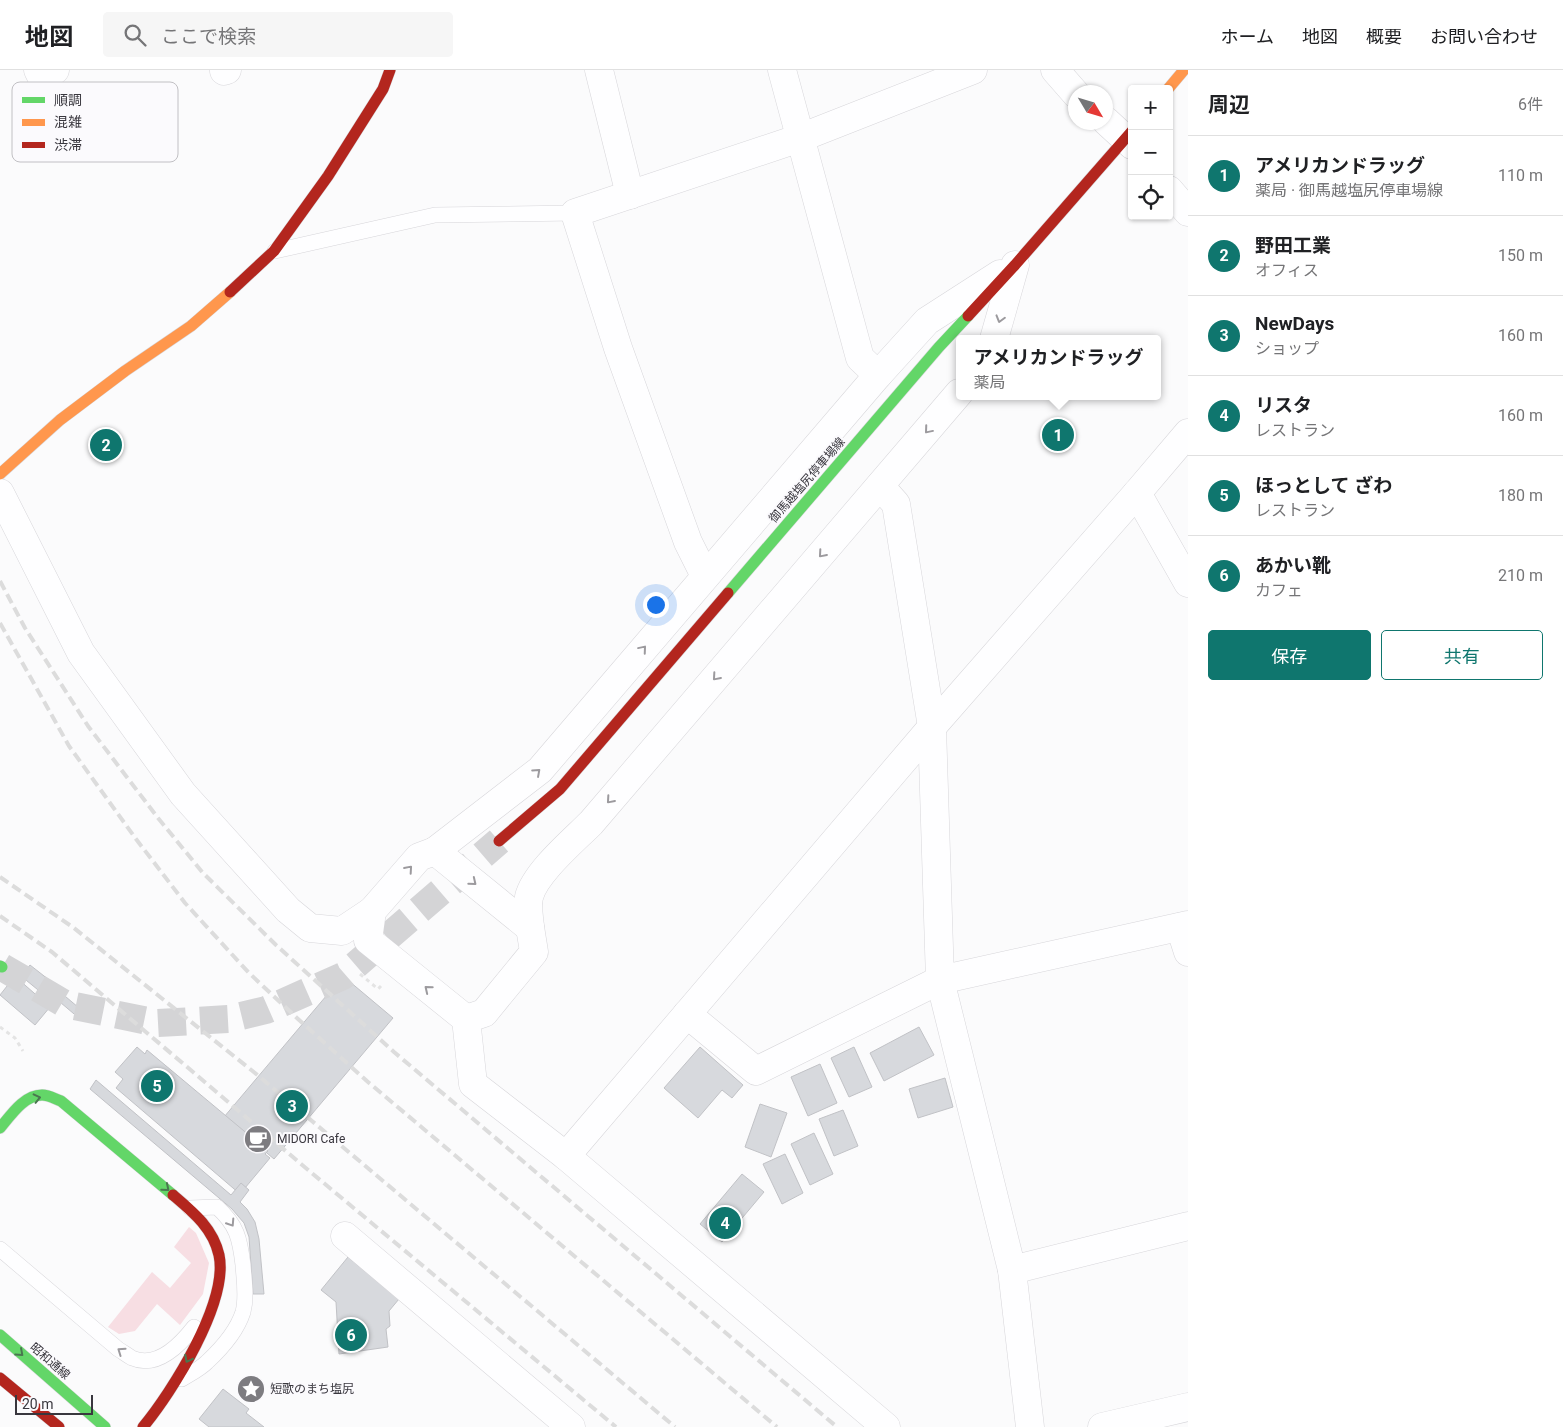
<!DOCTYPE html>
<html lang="ja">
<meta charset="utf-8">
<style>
:root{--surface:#fff;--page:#f6f6f6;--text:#202124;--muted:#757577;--line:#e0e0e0;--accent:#0f766e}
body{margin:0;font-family:Roboto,"Noto Sans JP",sans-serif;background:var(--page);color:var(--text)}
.controls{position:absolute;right:15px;top:15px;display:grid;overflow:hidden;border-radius:5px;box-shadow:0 1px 4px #0004}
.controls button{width:45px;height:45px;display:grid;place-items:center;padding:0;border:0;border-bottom:1px solid var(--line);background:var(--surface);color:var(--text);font:25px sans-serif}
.compass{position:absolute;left:1068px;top:15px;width:45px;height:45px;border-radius:50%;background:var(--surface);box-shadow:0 1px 4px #0004;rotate:128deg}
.scale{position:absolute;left:15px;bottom:12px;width:78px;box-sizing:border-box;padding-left:5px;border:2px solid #39373e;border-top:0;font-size:14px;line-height:18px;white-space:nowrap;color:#39373e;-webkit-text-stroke:4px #fbfafd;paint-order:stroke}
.you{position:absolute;left:655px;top:534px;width:18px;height:18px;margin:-12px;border:4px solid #fff;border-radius:50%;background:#1a73e8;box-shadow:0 0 0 8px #1a73e833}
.badge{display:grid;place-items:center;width:32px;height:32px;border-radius:50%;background:var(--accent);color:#fff;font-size:16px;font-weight:700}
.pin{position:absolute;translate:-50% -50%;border:2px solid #fff;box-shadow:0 1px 5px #0006}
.popup{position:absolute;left:956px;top:265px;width:205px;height:65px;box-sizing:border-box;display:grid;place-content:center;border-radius:5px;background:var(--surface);filter:drop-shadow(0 1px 4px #0005);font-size:16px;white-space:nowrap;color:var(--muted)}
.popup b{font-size:19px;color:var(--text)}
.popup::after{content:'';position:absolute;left:50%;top:100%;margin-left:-10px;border:10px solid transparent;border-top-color:var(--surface)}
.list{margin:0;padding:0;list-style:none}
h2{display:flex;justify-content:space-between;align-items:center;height:65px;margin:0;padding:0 20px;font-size:21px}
h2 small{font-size:16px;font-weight:400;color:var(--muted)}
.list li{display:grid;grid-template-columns:32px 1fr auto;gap:15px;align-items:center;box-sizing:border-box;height:80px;padding:0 20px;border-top:1px solid var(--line)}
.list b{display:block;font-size:19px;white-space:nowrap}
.list p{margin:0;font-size:16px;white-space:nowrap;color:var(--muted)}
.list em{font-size:16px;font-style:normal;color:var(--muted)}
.actions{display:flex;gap:10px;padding:15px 20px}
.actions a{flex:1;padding:11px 0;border:1px solid var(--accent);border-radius:5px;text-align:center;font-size:18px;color:var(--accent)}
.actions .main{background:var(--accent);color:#fff}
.icon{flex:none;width:28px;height:28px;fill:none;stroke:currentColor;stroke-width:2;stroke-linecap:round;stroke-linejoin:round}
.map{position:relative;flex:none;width:1188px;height:1357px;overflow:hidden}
header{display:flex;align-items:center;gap:30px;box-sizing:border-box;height:70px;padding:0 25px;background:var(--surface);border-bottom:1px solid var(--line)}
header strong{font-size:24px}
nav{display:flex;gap:28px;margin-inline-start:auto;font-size:18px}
.search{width:350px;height:45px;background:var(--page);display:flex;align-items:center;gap:12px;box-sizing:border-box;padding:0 18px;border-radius:5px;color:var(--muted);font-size:19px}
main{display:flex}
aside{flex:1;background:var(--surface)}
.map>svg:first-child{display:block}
.green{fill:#f7dee3}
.building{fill:#d7d9dd;stroke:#c1c2c6}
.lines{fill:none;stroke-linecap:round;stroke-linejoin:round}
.secondary-tunnel{stroke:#d4d4d6;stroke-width:28;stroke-dasharray:28 14;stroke-linecap:butt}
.lane-casing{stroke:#d7d6da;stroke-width:16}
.street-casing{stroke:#d7d6da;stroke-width:29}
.fast-casing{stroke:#d7d6da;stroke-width:12}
.slow-casing{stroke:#d7d6da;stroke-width:12}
.jam-casing{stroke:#d7d6da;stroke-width:12}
.path{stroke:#e4e4e4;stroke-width:3;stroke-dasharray:4 4;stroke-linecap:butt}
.lane{stroke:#fefeff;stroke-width:15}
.street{stroke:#fefeff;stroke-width:28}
.fast{stroke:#63d668;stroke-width:11}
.slow{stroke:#ff974d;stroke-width:11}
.jam{stroke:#b3261e;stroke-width:11}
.rail{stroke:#dcdcdc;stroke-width:4;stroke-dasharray:10 5;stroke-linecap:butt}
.oneway{stroke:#9c9a9e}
.oneway2{stroke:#4a774f}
.labels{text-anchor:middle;stroke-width:4;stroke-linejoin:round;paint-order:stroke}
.street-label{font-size:12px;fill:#39373e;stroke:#fbfafd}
.poi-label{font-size:12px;fill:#39373e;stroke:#fbfafd;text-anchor:start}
.key{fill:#fbfafd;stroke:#c1c0c4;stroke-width:1}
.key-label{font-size:14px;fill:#39373e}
</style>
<header>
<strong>地図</strong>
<div class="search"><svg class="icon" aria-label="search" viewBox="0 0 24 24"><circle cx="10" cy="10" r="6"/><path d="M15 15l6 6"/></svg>ここで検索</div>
<nav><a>ホーム</a><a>地図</a><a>概要</a><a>お問い合わせ</a></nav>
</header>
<main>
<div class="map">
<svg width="1188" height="1357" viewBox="0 0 1188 1357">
<rect width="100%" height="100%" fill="#fbfbfc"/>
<polygon class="green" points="189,1157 196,1163 209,1193 203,1224 180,1255 157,1234 135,1261 119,1264 108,1257 152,1202 170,1218 191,1193 174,1177"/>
<g class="building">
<polygon points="30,895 53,913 43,924 21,906"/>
<polygon points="343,906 393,948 274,1089 224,1047"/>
<polygon points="18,909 50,937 35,955 0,925 11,911 14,914"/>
<polygon points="59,921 85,943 80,949 54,927"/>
<polygon points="919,957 934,985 884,1011 870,983"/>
<polygon points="137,977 145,984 147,980 268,1081 265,1084 270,1088 240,1124 116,1018 123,1009 115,1002"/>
<polygon points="700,977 743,1015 732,1028 722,1020 698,1048 664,1018"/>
<polygon points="854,977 872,1017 849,1027 831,988"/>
<polygon points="820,994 837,1033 808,1046 791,1007"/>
<polygon points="945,1008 953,1037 918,1048 909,1019"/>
<polygon points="96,1010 231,1125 241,1113 249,1120 240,1132 247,1139 255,1152 259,1169 264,1224 253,1224 249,1167 244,1153 232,1139 90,1019"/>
<polygon points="760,1034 787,1043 771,1087 745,1077"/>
<polygon points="843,1040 858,1076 834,1086 819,1049"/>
<polygon points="814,1063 833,1104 810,1115 791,1074"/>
<polygon points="785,1084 803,1123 782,1134 763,1094"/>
<polygon points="742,1104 764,1122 722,1172 700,1154"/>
<polygon points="348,1187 399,1229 389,1241 390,1256 386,1259 388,1277 339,1284 336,1232 321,1220"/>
<polygon points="223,1319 249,1339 246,1343 264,1357 209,1357 199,1349"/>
</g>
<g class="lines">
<polyline class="secondary-tunnel" points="2,897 65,934 158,953 229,949 266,940 343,906 499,771"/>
<defs>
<g id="lane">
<polyline points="275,181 435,145 575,143"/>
<path d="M0,1179L118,1279C123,1282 127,1285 132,1288C157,1299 180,1275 194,1257"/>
<path d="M182,1309C190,1304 200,1299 207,1292C221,1279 237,1261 243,1242C247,1227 244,1210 243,1195C240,1169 237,1155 217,1137L190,1138"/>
</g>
<g id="street">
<polyline points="38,0 42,8 55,0"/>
<polyline points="599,0 630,125"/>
<polyline points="782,0 860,288 878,305"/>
<polyline points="1055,0 1076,24"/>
<polyline points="224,1 227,0"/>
<polyline points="1106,51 1132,75"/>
<polyline points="1169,120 1188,142"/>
<polyline points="994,269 1015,195"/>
<polyline points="880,416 896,434 932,657 940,910 1012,1200 1030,1357"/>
<polyline points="0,423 81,583 183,724 288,840 310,858 342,861 372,841"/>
<polyline points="1137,423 1188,513"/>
<polyline points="705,506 688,472 618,278 575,143 800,68 973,0"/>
<polyline points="435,781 530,858"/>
<polyline points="1180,857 1188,882"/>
<polyline points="687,944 756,1001 940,910 1188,855"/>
<path d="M466,949L484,943L534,882C532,868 526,840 529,827C535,803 573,771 591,753L959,323"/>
<polyline points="566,1086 932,657 1137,423 1188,363"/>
<polyline points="345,1166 571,1357"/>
<polyline points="1012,1200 1188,1156"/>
<polyline points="886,1357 566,1086 473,1014 466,949 368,870 372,841 419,787 435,781 540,700 878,305 927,251 1000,204"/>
<polyline points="1102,1357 1188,1337"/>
</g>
<g id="fast">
<polyline points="728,523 939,277 968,246"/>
<polyline points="0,896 2,897"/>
<path d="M0,1058C11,1045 24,1025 42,1025C49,1025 55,1029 61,1031L173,1125"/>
<polyline points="0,1265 105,1357"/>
</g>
<g id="slow">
<polyline points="1168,19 1184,0"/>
<polyline points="0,404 60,350 125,301 191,256 230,222"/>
</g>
<g id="jam">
<polyline points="230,222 274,181 328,106 383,19 390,0"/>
<polyline points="968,246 1015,195 1132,61"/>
<polyline points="499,771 560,719 728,523"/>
<polyline points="0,1308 59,1357"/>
<path d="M143,1357C172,1322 229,1232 219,1185C213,1158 193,1142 173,1125"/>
</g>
</defs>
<use href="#lane" class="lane-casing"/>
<use href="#street" class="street-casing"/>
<use href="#fast" class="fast-casing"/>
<use href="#slow" class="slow-casing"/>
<use href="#jam" class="jam-casing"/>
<g class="path">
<polyline points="360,904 378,919 381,916"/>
<polyline points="0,957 15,968 23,981"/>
</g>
<use href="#lane" class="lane"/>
<use href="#street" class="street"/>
<use href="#fast" class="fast"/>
<use href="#slow" class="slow"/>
<use href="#jam" class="jam"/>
<g class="rail">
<polyline points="0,511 25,558 88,656 158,748 203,803 276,875 394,982 837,1357"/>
<polyline points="0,553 69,676 136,769 185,833 249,903 298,949 368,1012 777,1357"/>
<polyline points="0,807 74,858 255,1003 675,1357"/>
<polyline points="0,846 52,882 301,1094 616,1357"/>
</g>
</g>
<defs><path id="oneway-chevron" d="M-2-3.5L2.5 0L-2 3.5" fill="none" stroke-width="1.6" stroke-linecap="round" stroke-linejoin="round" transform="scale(1.25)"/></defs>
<g class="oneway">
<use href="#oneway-chevron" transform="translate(1000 249) rotate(106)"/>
<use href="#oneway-chevron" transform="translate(928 360) rotate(130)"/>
<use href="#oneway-chevron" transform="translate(822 484) rotate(131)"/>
<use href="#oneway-chevron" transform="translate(643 579) rotate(-50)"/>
<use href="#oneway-chevron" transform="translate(716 607) rotate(131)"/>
<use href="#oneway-chevron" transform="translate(537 702) rotate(-42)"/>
<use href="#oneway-chevron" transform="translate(610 730) rotate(131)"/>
<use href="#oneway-chevron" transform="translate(409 799) rotate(-49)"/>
<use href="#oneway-chevron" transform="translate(473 812) rotate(39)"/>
<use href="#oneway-chevron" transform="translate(428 919) rotate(-141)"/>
<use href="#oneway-chevron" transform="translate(231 1153) rotate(57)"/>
<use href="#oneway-chevron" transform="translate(121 1281) rotate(-145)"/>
</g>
<g class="oneway2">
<use href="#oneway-chevron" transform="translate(37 1028) rotate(-13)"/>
<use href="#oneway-chevron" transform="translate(166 1118) rotate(40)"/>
<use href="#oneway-chevron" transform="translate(20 1283) rotate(42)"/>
<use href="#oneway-chevron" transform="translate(188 1289) rotate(117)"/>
</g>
<defs>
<symbol id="cafe-disc" viewBox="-11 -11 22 22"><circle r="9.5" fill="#7d7c80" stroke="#fbfafd"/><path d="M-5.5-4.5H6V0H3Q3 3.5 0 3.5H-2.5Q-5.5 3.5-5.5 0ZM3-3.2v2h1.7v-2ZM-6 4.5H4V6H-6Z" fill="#fff"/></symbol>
<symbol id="sight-disc" viewBox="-11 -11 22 22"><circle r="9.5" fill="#7d7c80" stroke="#fbfafd"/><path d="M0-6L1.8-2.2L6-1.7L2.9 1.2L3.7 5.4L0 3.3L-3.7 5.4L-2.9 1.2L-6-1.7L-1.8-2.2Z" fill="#fff"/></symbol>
</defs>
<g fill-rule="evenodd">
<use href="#cafe-disc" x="242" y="1053" width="32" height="32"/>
<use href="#sight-disc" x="235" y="1303" width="32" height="32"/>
</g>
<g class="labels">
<g class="street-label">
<text transform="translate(807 410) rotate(-49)" y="4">御馬越塩尻停車場線</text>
<text transform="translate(50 1291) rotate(41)" y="4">昭和通線</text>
</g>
<g class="poi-label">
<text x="277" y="1073">MIDORI Cafe</text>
<text x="270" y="1323">短歌のまち塩尻</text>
</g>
</g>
<rect x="12" y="12" width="166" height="80" rx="8" class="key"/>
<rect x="22" y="27" width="23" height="6" fill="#63d668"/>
<rect x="22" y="49" width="23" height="7" fill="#ff974d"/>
<rect x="22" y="72" width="23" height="6" fill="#b3261e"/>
<g class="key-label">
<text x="54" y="35">順調</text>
<text x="54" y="57">混雑</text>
<text x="54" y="80">渋滞</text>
</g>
</svg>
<div class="controls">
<button>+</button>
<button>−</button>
<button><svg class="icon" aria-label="locate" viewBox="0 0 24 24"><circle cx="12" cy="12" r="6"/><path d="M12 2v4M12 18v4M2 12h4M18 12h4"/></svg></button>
</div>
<svg class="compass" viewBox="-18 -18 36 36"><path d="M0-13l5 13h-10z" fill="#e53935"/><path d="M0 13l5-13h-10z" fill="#757577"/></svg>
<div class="scale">20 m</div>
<div class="you"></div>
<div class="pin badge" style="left:1058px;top:365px">1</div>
<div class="popup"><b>アメリカンドラッグ</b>薬局</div>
<div class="pin badge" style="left:106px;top:375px">2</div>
<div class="pin badge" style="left:292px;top:1036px">3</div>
<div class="pin badge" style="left:725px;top:1153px">4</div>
<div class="pin badge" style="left:157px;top:1016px">5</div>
<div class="pin badge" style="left:351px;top:1265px">6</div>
</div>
<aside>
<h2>周辺<small>6件</small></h2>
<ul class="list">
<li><span class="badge">1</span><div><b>アメリカンドラッグ</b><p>薬局 · 御馬越塩尻停車場線</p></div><em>110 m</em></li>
<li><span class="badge">2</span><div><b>野田工業</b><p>オフィス</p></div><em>150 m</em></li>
<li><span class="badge">3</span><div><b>NewDays</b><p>ショップ</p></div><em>160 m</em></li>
<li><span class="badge">4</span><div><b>リスタ</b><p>レストラン</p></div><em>160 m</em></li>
<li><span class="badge">5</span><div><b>ほっとして ざわ</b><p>レストラン</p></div><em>180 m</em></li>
<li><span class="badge">6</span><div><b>あかい靴</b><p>カフェ</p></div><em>210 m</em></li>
</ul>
<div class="actions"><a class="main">保存</a><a>共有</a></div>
</aside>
</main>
